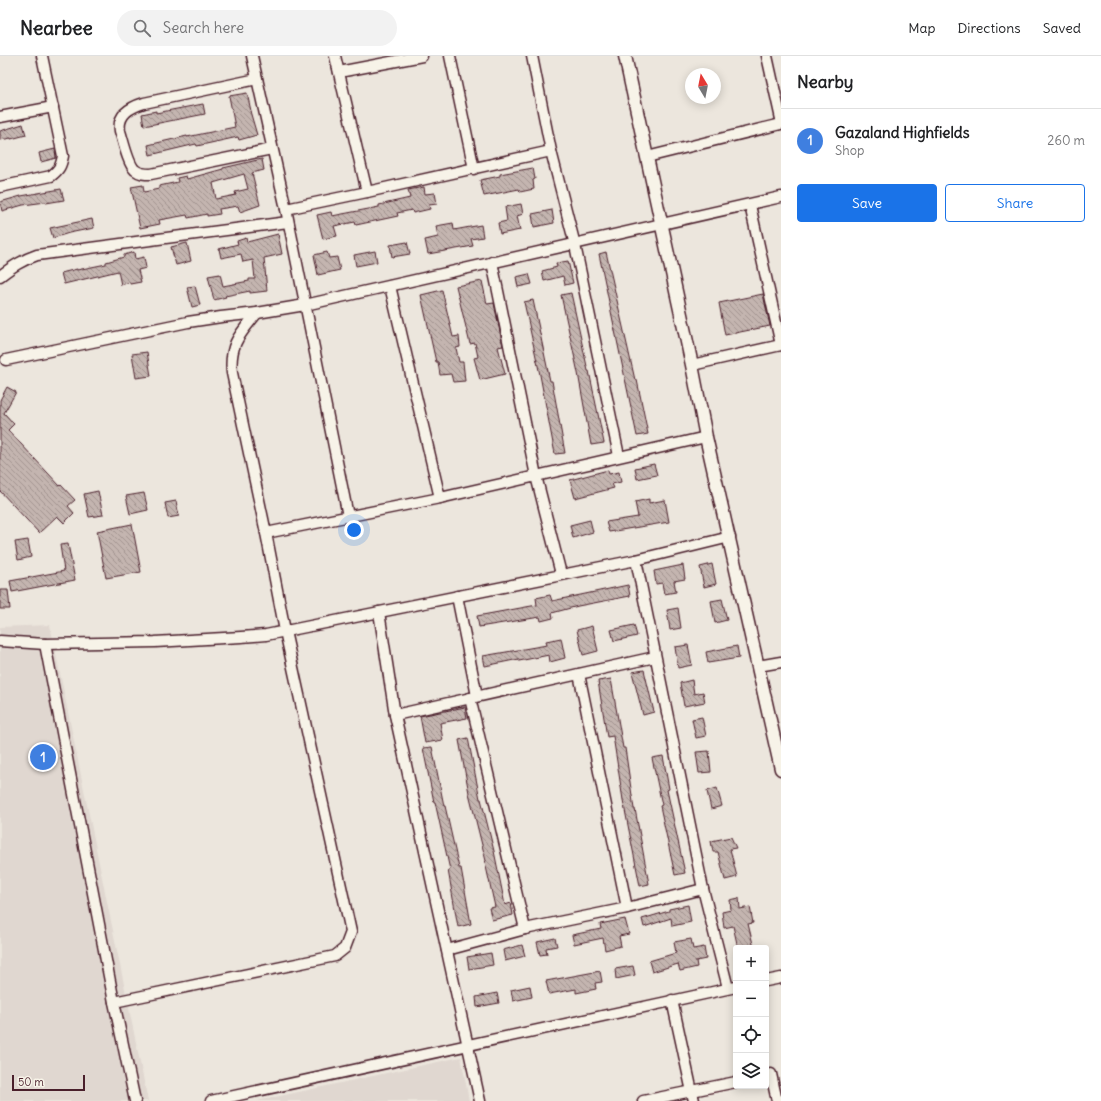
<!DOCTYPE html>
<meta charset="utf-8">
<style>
:root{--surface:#fff;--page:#f2f2f2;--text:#202124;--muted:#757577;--line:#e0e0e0;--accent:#1a73e8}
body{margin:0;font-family:Delius,sans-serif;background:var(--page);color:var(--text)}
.controls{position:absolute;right:12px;bottom:12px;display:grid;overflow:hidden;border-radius:4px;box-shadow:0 2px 10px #0003}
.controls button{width:36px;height:36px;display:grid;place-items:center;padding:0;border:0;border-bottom:1px solid var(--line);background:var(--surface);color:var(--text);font:20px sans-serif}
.compass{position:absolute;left:685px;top:12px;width:36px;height:36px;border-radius:50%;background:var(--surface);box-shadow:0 2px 10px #0003;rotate:350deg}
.scale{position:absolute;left:12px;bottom:10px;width:73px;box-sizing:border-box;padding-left:4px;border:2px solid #4a1f2b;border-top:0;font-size:11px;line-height:14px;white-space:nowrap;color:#4a1f2b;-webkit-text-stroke:3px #f7f3e8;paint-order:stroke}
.you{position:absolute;left:354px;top:474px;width:14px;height:14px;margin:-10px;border:3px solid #fff;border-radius:50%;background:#1a73e8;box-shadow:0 0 0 6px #1a73e833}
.badge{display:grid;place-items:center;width:26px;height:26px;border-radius:50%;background:var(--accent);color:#fff;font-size:13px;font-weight:700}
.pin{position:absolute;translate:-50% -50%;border:2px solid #fff;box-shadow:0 1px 4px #0006}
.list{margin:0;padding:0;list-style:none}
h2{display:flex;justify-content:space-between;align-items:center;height:52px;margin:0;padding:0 16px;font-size:17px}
h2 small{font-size:13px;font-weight:400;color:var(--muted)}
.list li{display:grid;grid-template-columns:26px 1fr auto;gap:12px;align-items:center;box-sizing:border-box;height:64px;padding:0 16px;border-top:1px solid var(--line)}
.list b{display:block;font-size:15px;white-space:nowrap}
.list p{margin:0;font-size:13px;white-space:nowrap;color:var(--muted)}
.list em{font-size:13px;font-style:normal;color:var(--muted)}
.actions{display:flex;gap:8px;padding:12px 16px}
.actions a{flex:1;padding:9px 0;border:1px solid var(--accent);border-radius:4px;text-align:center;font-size:14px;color:var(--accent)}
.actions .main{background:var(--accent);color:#fff}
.icon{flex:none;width:22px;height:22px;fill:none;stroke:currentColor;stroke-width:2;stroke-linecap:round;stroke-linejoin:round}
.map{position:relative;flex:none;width:781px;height:1045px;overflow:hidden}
header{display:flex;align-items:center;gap:24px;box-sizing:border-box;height:56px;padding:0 20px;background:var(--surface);border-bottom:1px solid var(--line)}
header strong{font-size:19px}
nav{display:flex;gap:22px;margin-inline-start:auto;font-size:14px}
.search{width:280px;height:36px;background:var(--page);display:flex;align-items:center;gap:10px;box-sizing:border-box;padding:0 14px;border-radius:22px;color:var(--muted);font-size:15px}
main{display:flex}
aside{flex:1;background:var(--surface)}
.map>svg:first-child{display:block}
.built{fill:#e0d7d0}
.building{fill:url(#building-back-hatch);stroke:#4a1f2b;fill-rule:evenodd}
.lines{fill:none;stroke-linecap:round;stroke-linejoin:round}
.minor-casing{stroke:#4a1f2b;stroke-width:13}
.tertiary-casing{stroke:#4a1f2b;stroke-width:15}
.minor{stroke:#f7f3e8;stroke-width:10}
.tertiary{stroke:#f7f3e8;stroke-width:12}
</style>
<header>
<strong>Nearbee</strong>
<div class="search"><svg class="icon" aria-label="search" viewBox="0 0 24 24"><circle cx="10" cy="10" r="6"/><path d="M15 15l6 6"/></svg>Search here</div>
<nav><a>Map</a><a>Directions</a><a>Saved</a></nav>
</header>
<main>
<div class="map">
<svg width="781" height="1045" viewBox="0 0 781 1045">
<defs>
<pattern id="building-back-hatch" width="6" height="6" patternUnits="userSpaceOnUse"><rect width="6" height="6" fill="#c4b5b0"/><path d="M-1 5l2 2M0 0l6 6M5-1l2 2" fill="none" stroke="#a1938f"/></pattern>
</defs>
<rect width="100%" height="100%" fill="#ece6dd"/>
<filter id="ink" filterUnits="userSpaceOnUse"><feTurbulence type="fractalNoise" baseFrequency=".025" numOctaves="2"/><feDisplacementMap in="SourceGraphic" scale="8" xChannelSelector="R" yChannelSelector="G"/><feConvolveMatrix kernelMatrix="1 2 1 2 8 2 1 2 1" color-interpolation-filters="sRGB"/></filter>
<g filter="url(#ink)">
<g class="built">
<polygon points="50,569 148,1045 0,1045 0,571"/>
<polygon points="461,1001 469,1045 257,1045"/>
</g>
<g class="building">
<polygon points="247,37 251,55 250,55 257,79 239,84 238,81 197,90 196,88 150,99 148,89 187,80 187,81 235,71 229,40"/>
<polygon points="203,48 205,58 144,70 142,58 156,55 156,57"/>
<polygon points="23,68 26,79 11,83 11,82 0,84 0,75"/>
<polygon points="55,93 56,102 41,106 39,97"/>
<path d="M262,103L264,114L252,117L260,149L240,156L238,150L219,153L220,158L207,160V158L188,162L187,159L159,164L160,168L140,172L131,131L143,129L144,136L159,133V130L178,126L177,122L186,120L187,123L223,113V112ZM244,118L248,133L235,136L236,139L216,143L213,127Z"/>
<polygon points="533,112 535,123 533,124 534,133 520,136 519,133 484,140 480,124 500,120 500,118"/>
<polygon points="424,131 425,138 435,137 437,148 429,149 430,153 413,157 412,154 397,157 398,160 356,169 355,166 334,170 337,180 323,183 317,159 331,156 332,160 379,151 379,149 410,142 408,134"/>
<polygon points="61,133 64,144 46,147 46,146 23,149 2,155 0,146 21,140"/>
<polygon points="521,148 523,158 517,160 520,174 500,178 498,167 507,165 505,151"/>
<polygon points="552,154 554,167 534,171 532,158"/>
<polygon points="92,163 94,172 69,177 53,182 50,172"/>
<polygon points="453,167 454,174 481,169 483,181 471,183 473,190 428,198 425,184 438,181 436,170"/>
<polygon points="278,178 282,198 264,202 267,235 250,237 250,235 225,240 226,241 214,244 208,220 220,218 223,230 249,225 249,223 255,223 253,204 243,206 241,198 221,202 219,193 238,188 237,185 246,182 247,186"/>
<polygon points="407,186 410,198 392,201 390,189"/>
<polygon points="187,187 191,205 176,209 171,191"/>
<polygon points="375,195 377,206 356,210 354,199"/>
<polygon points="134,196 135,203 144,201 146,212 138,214 141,226 130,228 130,226 121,229 118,215 64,228 61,217 77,213 77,214 106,208 106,206 124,201 124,199"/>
<polygon points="327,196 329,202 337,201 340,214 318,219 314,199"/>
<polygon points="606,196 635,324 637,324 648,378 637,380 599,198"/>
<polygon points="568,205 573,227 565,229 563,220 544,225 542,215 557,211 556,207"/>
<polygon points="529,218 532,228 518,231 516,221"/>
<polygon points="482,225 487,248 494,247 503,290 498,291 505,318 480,324 474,302 478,301 475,287 470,288 456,230"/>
<polygon points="195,230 200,249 192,251 187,231"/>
<polygon points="442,234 453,281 459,280 460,291 456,292 459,306 463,306 465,325 453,326 451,318 440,319 438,306 436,306 421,239"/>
<polygon points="571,237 588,315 589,315 604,387 591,389 578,317 561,239"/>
<polygon points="763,238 770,270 725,279 719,247"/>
<polygon points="533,244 550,325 552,325 565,397 555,398 540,319 524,246"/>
<polygon points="147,296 151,320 136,322 132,298"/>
<polygon points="7,331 16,336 4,357 14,368 8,374 60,430 61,429 75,444 68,450 74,457 64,467 57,460 39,477 0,435 0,344"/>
<polygon points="654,408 657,419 637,423 635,412"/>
<polygon points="608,414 609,418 619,416 621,426 612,428 614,432 575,442 570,424"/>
<polygon points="98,435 103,459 89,461 84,438"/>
<polygon points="144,437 148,454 130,458 126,440"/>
<polygon points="649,443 649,447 665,444 669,466 609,476 606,466 638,461 635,446"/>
<polygon points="176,445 179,460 168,462 165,447"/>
<polygon points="590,464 593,476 573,482 570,469"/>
<polygon points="132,468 141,516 106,522 97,475"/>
<polygon points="28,484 31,501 18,504 15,486"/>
<polygon points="68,488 75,524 12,536 10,525 64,515 60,489"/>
<polygon points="712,508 716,528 704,531 700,511"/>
<polygon points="683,509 685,523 674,525 676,536 664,538 662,527 656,528 654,515"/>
<polygon points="628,529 630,540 578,550 552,557 553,562 541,565 540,561 479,571 477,560 537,549 536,542 550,539 552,545"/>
<polygon points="0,534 8,534 10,553 0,553"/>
<polygon points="722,543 727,564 715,567 711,545"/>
<polygon points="678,552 681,572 670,574 667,554"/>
<polygon points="634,569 637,580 614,585 611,574"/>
<polygon points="592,570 598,595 583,599 577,574"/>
<polygon points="561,582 565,602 550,606 549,599 519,605 519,603 485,610 483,600 547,589 546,585"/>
<polygon points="688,589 692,609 678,612 675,591"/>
<polygon points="737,590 739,602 708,607 706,596"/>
<polygon points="644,614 654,656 643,659 632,616"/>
<polygon points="611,623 623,692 625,692 634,753 635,753 649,828 640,830 623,744 613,680 607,681 598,625"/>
<polygon points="692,624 694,638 703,636 705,646 684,650 680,627"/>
<polygon points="465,651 467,662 440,667 443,684 425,687 420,660"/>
<polygon points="702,661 706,680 696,682 692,663"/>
<polygon points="468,682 480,743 481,743 494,795 505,849 511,847 513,859 492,864 489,852 495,851 485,806 486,805 469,737 459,684"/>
<polygon points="432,691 444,750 445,750 459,812 461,812 471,868 458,871 448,814 450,814 435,746 434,746 423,692"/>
<polygon points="709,695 711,716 699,717 696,696"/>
<polygon points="663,700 669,733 667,734 685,817 675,819 660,750 662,749 652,702"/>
<polygon points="717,732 722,750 711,753 707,735"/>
<polygon points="731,781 736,792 730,793 737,821 725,824 718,796 713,796 711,785"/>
<polygon points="739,842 740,853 750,851 753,867 748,868 754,892 738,892 733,870 724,872 722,856 731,854 730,844"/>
<polygon points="688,849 691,866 672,870 671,862 644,871 642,863 669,855 669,853"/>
<polygon points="625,863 629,878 619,880 621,890 605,894 603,882 574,888 572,879 601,873 600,868"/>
<polygon points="555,882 557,890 546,892 547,898 540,899 537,886"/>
<polygon points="691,883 693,893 704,891 706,903 696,905 697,911 680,915 678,908 652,916 649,905 676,897 674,886"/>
<polygon points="522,889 525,900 505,905 503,894"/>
<polygon points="491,897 493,909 469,913 467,901"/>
<polygon points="633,910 635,919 616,923 615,913"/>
<polygon points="600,915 602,926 595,927 596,933 576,937 576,933 549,938 546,925"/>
<polygon points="530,930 532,941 513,945 511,934"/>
<polygon points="497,937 499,947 477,951 476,941"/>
</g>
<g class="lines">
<defs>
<g id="minor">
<polyline points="252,0 286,153 348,460"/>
<polyline points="335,0 367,136"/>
<polyline points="450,0 474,113"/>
<polyline points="532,0 551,95 575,189 619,400"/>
<polyline points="767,0 781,63"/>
<polyline points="339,16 422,0"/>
<path d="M257,23L144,47C131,51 117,58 120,75C123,84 128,108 135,114C140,118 145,118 151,118L272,93"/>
<polyline points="0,61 53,51"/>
<polyline points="647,101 781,68"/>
<path d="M0,131L51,120C59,114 61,110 63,100L42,0"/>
<polyline points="750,149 781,289"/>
<polyline points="286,153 367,136 551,95"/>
<polyline points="492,206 536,420 561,518"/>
<path d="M0,220C12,211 22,204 37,199L288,166"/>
<polyline points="390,230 440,442"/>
<polyline points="6,304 188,266 221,261 257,257 305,249 781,141"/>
<polyline points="692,309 781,289"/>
<polyline points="266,477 440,442 706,381"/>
<polyline points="636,504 703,833 728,932"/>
<polyline points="457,540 477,640"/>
<polyline points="379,556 395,659 480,1045"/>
<polyline points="0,585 45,588 155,586 241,581 266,579 636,504 730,481"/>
<polyline points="45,588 114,946 135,1045"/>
<polyline points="758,610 781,606"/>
<polyline points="579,618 627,852"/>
<polyline points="470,642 525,873"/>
<polyline points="395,659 655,601"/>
<polyline points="447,894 525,873 627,852 703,833"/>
<polyline points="766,925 781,922"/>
<polyline points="672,944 694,1045"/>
<path d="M114,946L335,900L345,892L351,876L285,575L266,477L232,317C229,288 240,278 257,257"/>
<polyline points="771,1018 777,1045"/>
<polyline points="211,1045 736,931"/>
<polyline points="643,1045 736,1026"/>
</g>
<polyline id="tertiary" points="625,0 692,309 706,381 781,713"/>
</defs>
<use href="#minor" class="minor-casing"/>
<use href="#tertiary" class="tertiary-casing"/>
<use href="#minor" class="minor"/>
<use href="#tertiary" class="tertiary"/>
</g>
</g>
</svg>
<div class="controls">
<button>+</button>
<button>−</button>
<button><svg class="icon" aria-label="locate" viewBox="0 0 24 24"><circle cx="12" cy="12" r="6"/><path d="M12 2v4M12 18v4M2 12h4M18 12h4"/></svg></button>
<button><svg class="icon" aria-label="layers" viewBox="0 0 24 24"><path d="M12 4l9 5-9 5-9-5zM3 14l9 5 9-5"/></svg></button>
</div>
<svg class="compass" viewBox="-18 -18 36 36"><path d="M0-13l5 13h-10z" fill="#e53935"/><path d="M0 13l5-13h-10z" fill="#757577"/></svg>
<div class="scale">50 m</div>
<div class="you"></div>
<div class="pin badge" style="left:43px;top:701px;background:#3f7fe0">1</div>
</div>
<aside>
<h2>Nearby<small></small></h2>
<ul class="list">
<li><span class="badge" style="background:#3f7fe0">1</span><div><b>Gazaland Highfields</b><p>Shop</p></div><em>260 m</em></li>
</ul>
<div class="actions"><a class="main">Save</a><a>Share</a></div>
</aside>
</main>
